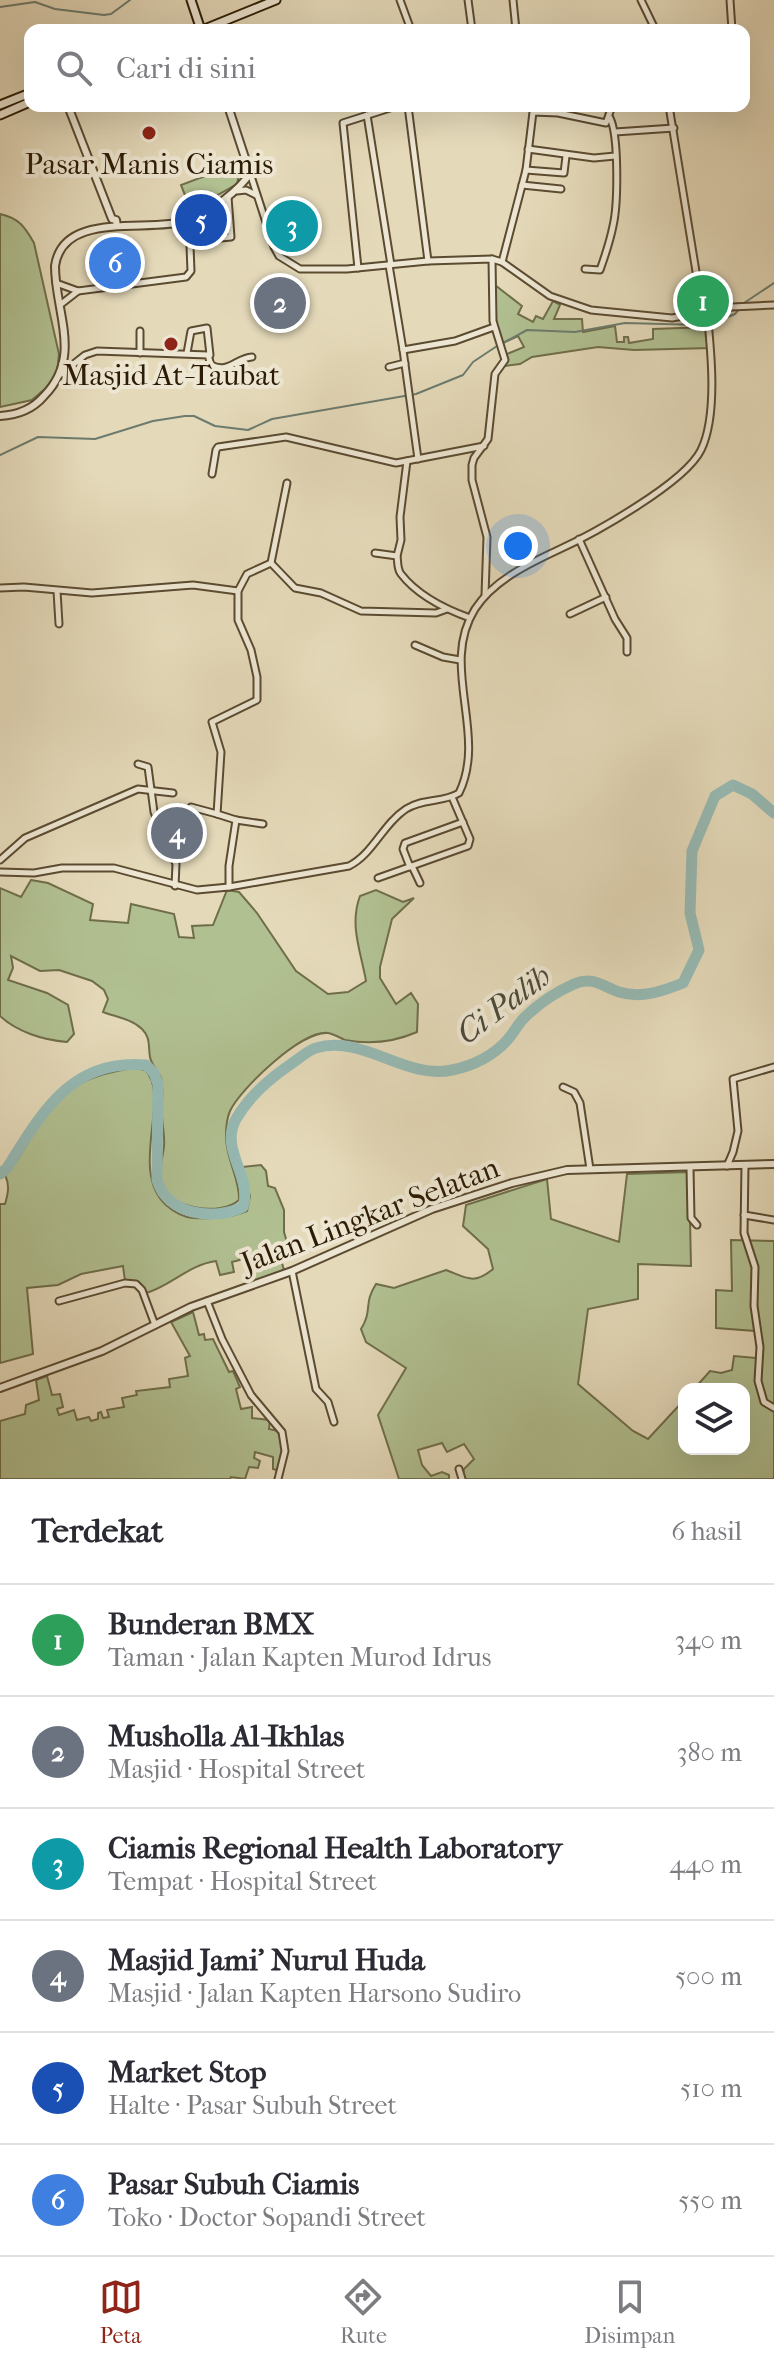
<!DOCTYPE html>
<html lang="id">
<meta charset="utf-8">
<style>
:root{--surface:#fff;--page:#f2f2f3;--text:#2b2b33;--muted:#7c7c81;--line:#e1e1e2;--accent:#8f2418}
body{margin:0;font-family:"IM FELL French Canon",serif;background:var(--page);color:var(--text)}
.controls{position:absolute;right:24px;bottom:24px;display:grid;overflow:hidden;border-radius:16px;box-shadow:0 8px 32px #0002}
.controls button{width:72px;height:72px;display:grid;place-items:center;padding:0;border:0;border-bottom:2px solid var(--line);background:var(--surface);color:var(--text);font:40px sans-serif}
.you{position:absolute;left:518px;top:546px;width:28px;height:28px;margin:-20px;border:6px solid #fff;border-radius:50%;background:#1a73e8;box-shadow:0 0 0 12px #1a73e833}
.badge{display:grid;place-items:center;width:52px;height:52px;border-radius:50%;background:var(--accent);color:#fff;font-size:26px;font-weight:700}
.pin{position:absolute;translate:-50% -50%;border:4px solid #fff;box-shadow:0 2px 8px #0006}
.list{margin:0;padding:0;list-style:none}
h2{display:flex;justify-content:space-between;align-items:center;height:104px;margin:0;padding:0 32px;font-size:34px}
h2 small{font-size:26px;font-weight:400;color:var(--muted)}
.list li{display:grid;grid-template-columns:52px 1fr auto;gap:24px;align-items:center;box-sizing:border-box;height:112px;padding:0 32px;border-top:2px solid var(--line)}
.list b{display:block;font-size:30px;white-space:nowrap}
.list p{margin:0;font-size:26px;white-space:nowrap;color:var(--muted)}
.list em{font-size:26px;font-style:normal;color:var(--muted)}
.icon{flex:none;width:44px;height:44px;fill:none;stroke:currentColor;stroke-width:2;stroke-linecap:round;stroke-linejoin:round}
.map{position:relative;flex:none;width:774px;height:1479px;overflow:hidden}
.search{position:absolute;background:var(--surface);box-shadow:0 8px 32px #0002;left:24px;right:24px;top:24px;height:88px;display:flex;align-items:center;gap:20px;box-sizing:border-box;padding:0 28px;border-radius:16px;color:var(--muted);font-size:30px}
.sheet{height:776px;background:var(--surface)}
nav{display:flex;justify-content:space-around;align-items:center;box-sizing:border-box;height:112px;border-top:2px solid var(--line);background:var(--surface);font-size:22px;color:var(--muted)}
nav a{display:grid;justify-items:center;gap:4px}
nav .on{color:var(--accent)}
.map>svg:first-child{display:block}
.green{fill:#b1c091;stroke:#6f6e4a;stroke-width:2}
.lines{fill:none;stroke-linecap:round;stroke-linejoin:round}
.stream{stroke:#6c7b6e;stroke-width:2}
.river{stroke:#96bab4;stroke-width:11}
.minor-casing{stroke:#5b4b31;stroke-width:9}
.tertiary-casing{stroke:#5b4b31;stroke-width:10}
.secondary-casing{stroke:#2d1c04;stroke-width:11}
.minor{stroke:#ede6d2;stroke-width:5}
.tertiary{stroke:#ede6d2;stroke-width:6}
.secondary{stroke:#ede6d2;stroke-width:7}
.poi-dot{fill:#8f2418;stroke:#ede6d2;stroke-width:3}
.labels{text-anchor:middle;stroke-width:8;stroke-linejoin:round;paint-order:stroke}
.poi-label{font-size:30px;fill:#2d1c04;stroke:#ede6d2}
.street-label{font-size:30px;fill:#2d1c04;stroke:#ede6d2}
.water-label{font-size:32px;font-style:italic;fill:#4c4b39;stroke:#ede6d2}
</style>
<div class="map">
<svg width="774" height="1479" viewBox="0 0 774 1479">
<rect width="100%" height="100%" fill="#e4d9b9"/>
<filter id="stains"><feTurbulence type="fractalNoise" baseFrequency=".0025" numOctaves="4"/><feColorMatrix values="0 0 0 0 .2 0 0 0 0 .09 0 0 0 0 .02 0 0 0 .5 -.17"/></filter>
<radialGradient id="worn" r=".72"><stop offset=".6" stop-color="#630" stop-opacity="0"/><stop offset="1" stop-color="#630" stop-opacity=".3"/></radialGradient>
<g class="green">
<polygon points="242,162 237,184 191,210 181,185"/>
<path d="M0,214C19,218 25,227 34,243L59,354L57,373L46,388L32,400L0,407Z"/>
<polygon points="495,285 522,306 518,314 533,322 536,316 543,319 553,301 560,305 554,319 582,319 583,332 615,326 617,342 624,342 624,337 628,337 629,343 653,339 653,329 709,327 710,348 634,350 598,347 532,357 520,364 505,366 507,354 524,347 518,336 503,343 500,340 494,308"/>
<path d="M31,880L48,883L93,904L90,920L128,923L131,904L174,914L179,937L194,938L192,926L213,925L227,890L239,892L257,913L296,971L328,994L348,992L366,981C361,952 349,925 360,896L376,890L403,902L414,898L392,919L380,967V978L396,1004L411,993L418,1004L417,1032C394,1042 371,1045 345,1040C340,1038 334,1034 328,1033C302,1030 241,1088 230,1111C227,1118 226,1127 226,1135C225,1158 240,1178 239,1200C222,1216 167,1210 161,1182C158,1171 163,1157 164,1146C165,1136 162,1125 162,1115C161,1103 164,1091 161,1078C158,1071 151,1064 150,1057C148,1046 151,1038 142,1029C132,1019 116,1017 103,1012L108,999L104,990L92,981L59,970L40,971L11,956L13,968L8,980L47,993L68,1005L74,1034L67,1042C43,1040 17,1032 0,1016V888L21,897Z"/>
<path d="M134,1068L145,1070C172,1096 128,1170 166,1205C174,1212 182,1217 193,1218C213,1219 229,1218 247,1211L250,1196L242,1167L261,1165L266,1171L268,1186L275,1188L284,1210V1232L291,1256L281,1260L284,1270L254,1281L247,1258L232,1262L234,1272L220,1275L216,1261C188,1265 171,1286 146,1293L139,1282L125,1281L123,1266L81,1274L58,1285L27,1288L33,1354L0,1363V1204H5C8,1194 10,1185 5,1175C16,1166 22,1151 30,1139C58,1091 79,1076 134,1068Z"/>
<path d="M689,1172L691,1266L638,1264V1299L588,1309L578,1384L633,1431L648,1439L684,1400V1449H744V1389H694L710,1371L721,1373L732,1370L734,1356L756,1358L758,1347L755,1331L716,1328V1290L732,1291L731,1240L774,1241V1479H462L464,1469L474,1459L464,1444L447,1452L442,1443L418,1450L422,1465L431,1476L442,1472L449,1475V1479H399L378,1415L406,1368L366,1342L361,1329C373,1310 363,1304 376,1284L394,1288L446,1270C467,1278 474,1285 493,1269L488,1249L463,1226L466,1205L547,1179L551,1219L619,1242L627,1174Z"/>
<polygon points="193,1312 199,1335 204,1334 205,1340 213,1339 229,1372 233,1371 240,1387 236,1389 241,1409 252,1407 252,1418 270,1420 269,1429 278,1431 283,1442 279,1471 273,1469 273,1457 255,1452 254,1458 260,1461 258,1468 249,1467 245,1479 231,1477 230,1479 0,1479 0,1421 25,1414 26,1405 39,1400 36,1380 47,1376 52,1395 60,1394 63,1407 57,1409 59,1415 74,1410 77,1420 89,1417 91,1421 98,1419 98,1413 101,1412 103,1418 109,1417 107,1410 124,1407 122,1398 137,1395 136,1391 170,1387 169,1379 188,1376 185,1358 190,1356 171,1322"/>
</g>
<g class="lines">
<g class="stream">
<polyline points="0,7 35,2 55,9 104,15 111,14 130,0"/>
<polyline points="744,303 774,283"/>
<polyline points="503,343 527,330 575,332 625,323 701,325 716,322 735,314 740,308"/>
<polyline points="0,455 38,437 95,439 153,421 185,416 194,416 215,426 248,430 272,419 416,394 463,375 473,362 497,346"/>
</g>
<path class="river" d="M0,1174L7,1168C41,1114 71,1058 146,1065L154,1073L158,1084L157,1180C167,1215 214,1221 243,1207C253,1177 219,1150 236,1119C249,1096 269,1079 291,1064C299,1059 308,1050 316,1048C363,1034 405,1080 452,1070C473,1066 495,1055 509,1038C514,1032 518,1024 524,1018C537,1005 556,992 574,984C593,976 602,986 619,992C641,999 663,991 683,983L699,950L690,913L692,851L715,796L733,785L752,794L774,813"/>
<defs>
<g id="minor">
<polyline points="400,0 411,30"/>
<polyline points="468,0 472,30"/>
<polyline points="513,0 516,30"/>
<polyline points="641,0 655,29"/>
<polyline points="730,0 732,30"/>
<polyline points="623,30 662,30"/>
<polyline points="408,106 428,261"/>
<polyline points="669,106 699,290 694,309 689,315"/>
<polyline points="367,115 391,265"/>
<polyline points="615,132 674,128"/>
<polyline points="528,149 594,158 615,156"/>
<polyline points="526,170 564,173 566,156"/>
<polyline points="250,173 274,247 279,256 300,269 347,269 428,261 492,259 502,262 550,296 591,310 672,318 732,307 774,305"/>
<polyline points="522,185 561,189"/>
<polyline points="237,191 246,190 256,195"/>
<polyline points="189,241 231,237 228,197"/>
<polyline points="502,262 526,170 533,112 558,113 606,123 612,106"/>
<polyline points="389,265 403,350 455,341 494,327"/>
<polyline points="358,268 343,123 396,106"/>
<path d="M585,269L600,270C605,256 610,241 613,226C618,205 619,136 610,118"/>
<polyline points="56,283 78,291 186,277 191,271 189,221"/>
<polyline points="699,291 718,309"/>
<polyline points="60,305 78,291"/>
<polyline points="140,331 140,353"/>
<polyline points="403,350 418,459"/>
<polyline points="187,353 191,331 207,328 210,355"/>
<polyline points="389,367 405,363"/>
<path d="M61,374L85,355L97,351L208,355L211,365C228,374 236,358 252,357"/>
<polyline points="212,474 216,450 218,447 286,437 396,463 484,446"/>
<polyline points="579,539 615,619 627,638 627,652"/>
<path d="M375,553L397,556C398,562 397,569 401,574C418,596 445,609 470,618"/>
<polyline points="397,556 401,540 400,517 407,461"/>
<polyline points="271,563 295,588 321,593 361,611 436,613 447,609"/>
<polyline points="0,588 24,587 92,593 193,585 238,591"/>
<polyline points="57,591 59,624"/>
<polyline points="485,595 487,537 472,480 472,465 474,458 488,439 495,374 505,360 493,321 492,259"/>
<polyline points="570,614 606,597"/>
<polyline points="415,645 443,657 460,660"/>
<polyline points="138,764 148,767 154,812 176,864 175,886"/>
<polyline points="191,807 217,814"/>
<polyline points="236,820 263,824"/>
<polyline points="0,860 25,838 138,789 173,793"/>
<polyline points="412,866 420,883"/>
<polyline points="410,867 403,849 405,843 463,822"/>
<path d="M0,872L34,873L62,868H114L197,890L229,887L349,866C373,854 383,824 406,809C423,798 443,803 459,793C488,734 439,666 475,609C493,581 528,564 558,550C593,534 685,483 701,450C718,415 711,350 707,312"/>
<polyline points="378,878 468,846 470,839 452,797"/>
<polyline points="229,887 229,866 236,820 217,814 221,752 212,722 257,700 257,677 251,650 238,620 238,591 247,574 271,563 287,483"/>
<polyline points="563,1087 574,1092 580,1103 590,1169"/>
<polyline points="745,1165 744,1233 755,1267 754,1306 760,1347 758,1381 764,1402 774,1408"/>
<polyline points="727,1166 733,1152 738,1131 733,1079 774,1067"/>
<polyline points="690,1168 691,1218 697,1225"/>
<polyline points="744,1215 774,1220"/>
<polyline points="292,1271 316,1389 328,1402 334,1422"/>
<polyline points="59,1301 125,1283 136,1284 142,1290 155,1325"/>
<polyline points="207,1301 222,1339 251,1395 282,1432 285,1451 278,1479"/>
<polyline points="459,1469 462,1479"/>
</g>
<g id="tertiary">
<polyline points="68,106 112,219 116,220 117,226"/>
<path d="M0,416C17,415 33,409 44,396C83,356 55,313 55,266C63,210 147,233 187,221C207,215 240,190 250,173L228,106"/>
<polyline points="0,1388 102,1351 191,1307 292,1271 432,1209 512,1183 567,1170 774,1164"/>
</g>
<g id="secondary">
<polyline points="191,0 201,30"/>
<polyline points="202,30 276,0"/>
<polyline points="0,105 30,93"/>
<polyline points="0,115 30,102"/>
</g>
</defs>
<use href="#minor" class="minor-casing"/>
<use href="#tertiary" class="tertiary-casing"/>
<use href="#secondary" class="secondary-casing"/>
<use href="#minor" class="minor"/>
<use href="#tertiary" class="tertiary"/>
<use href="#secondary" class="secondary"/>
</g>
<g class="poi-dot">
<circle cx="149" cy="133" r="8"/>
<circle cx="171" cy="344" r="8"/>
</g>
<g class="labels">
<g class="poi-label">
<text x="149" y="174">Pasar Manis Ciamis</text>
<text x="171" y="385">Masjid At-Taubat</text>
</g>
<g class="street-label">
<text transform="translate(370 1215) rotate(-21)" y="10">Jalan Lingkar Selatan</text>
</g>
<g class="water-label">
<text transform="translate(503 1004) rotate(-37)" y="11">Ci Palih</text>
</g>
</g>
<rect width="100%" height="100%" filter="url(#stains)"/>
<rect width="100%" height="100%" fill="url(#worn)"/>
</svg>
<div class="controls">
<button><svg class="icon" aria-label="layers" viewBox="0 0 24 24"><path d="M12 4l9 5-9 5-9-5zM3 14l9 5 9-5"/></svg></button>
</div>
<div class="you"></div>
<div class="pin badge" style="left:703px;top:301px;background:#2e9e5b">1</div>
<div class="pin badge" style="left:280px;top:303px;background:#6b7280">2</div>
<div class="pin badge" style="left:292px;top:226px;background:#0f9aa8">3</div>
<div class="pin badge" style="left:177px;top:833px;background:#6b7280">4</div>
<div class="pin badge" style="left:201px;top:220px;background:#1a4fb4">5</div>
<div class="pin badge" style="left:115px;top:263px;background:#3f7fe0">6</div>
<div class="search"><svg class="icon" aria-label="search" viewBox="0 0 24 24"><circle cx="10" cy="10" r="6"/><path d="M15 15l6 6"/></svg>Cari di sini</div>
</div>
<section class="sheet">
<h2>Terdekat<small>6 hasil</small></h2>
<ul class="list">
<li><span class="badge" style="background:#2e9e5b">1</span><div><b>Bunderan BMX</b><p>Taman · Jalan Kapten Murod Idrus</p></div><em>340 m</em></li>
<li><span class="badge" style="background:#6b7280">2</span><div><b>Musholla Al-Ikhlas</b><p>Masjid · Hospital Street</p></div><em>380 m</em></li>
<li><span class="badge" style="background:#0f9aa8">3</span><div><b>Ciamis Regional Health Laboratory</b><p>Tempat · Hospital Street</p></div><em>440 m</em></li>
<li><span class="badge" style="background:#6b7280">4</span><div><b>Masjid Jami' Nurul Huda</b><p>Masjid · Jalan Kapten Harsono Sudiro</p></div><em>500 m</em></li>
<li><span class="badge" style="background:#1a4fb4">5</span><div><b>Market Stop</b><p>Halte · Pasar Subuh Street</p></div><em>510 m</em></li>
<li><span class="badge" style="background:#3f7fe0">6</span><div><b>Pasar Subuh Ciamis</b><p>Toko · Doctor Sopandi Street</p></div><em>550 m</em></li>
</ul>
</section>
<nav>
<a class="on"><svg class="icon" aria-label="map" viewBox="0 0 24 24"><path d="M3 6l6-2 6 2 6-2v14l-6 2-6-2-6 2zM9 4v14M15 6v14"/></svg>Peta</a>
<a><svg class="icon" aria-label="directions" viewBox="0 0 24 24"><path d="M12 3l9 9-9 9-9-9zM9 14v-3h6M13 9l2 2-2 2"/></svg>Rute</a>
<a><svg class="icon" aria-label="saved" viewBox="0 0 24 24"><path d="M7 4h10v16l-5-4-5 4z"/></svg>Disimpan</a>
</nav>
